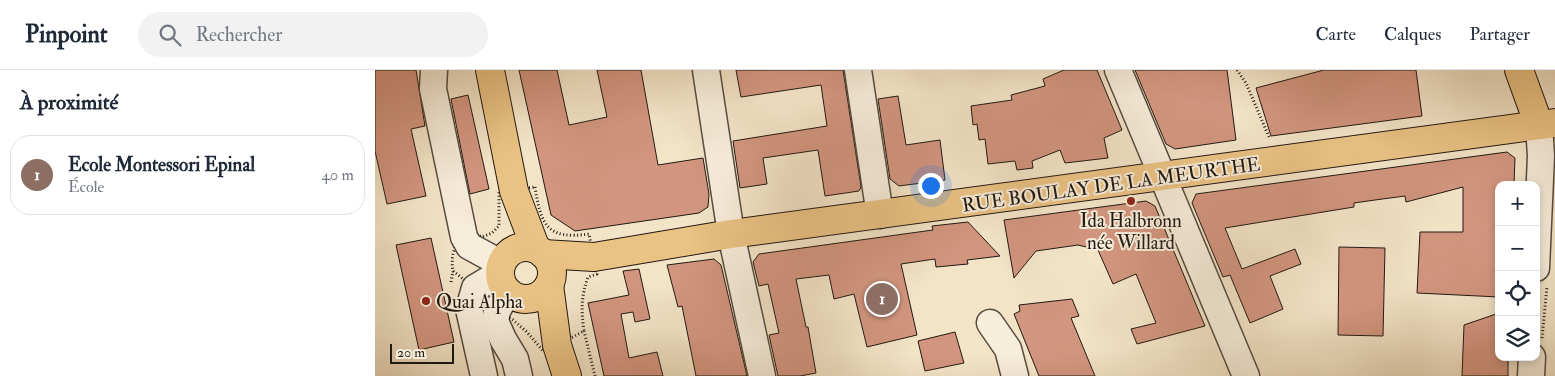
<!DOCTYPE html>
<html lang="fr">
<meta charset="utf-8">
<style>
:root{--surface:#fff;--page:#f2f2f3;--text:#1f2937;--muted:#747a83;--line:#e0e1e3;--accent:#8f2418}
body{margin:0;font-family:"IM FELL Double Pica",serif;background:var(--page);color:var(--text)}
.controls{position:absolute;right:15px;bottom:15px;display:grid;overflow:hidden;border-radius:10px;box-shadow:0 2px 8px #0003}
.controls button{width:45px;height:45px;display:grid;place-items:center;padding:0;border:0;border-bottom:1px solid var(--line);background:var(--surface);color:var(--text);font:25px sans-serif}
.scale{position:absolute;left:15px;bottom:12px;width:64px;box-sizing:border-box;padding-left:5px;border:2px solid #221912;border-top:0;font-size:14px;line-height:18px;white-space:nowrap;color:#221912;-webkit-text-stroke:4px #f7eddb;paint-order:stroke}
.you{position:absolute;left:555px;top:115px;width:18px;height:18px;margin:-12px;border:4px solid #fff;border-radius:50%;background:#1a73e8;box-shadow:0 0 0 8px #1a73e833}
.badge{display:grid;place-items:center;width:32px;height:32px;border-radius:50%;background:var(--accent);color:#fff;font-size:16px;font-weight:700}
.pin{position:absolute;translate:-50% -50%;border:2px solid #fff;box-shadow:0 1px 5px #0006}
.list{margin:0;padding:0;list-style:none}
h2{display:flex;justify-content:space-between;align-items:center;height:65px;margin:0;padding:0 20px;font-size:21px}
h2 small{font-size:16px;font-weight:400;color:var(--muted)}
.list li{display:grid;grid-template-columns:32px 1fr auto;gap:15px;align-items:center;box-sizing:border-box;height:80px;margin:0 10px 10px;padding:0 10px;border:1px solid var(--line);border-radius:20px}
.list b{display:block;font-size:19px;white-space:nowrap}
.list p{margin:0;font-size:16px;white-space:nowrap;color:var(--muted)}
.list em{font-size:16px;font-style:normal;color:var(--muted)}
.icon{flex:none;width:28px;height:28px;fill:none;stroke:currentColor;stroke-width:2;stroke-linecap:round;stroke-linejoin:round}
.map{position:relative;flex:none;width:1180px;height:306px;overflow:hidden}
header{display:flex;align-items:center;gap:30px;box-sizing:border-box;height:70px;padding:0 25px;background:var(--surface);border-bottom:1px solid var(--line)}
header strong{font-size:24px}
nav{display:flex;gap:28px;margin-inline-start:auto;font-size:18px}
.search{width:350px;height:45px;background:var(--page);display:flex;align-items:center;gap:12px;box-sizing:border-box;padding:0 18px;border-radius:28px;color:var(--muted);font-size:19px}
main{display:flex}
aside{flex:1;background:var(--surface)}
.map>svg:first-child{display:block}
.building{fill:#d2957f;stroke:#221912}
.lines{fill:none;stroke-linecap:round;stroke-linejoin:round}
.minor-casing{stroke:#564c40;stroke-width:29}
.major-casing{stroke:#221912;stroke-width:30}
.path{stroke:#221912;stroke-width:3;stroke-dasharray:1 2.5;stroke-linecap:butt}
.minor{stroke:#f7eddb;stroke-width:26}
.major{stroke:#eac284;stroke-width:28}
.poi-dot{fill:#8f2418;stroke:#f7eddb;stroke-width:2}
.labels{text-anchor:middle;stroke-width:4;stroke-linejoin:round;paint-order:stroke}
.street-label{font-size:19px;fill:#221912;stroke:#f7eddb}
.poi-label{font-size:19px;fill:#221912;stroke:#f7eddb}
</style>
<header>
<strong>Pinpoint</strong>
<div class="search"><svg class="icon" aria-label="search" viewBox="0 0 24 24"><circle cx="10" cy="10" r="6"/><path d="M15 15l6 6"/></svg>Rechercher</div>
<nav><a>Carte</a><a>Calques</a><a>Partager</a></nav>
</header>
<main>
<aside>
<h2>À proximité<small></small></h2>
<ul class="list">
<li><span class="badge" style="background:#8d6e63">1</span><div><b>Ecole Montessori Epinal</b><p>École</p></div><em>40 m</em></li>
</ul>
</aside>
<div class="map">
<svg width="1180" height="306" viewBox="0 0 1180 306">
<rect width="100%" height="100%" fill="#f3e4c8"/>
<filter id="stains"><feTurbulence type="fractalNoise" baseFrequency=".004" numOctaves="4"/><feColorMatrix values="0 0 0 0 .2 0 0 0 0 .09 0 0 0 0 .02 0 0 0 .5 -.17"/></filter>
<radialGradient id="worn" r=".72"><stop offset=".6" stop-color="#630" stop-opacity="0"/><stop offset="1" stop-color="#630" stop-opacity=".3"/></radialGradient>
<g class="building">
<polygon points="0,0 41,0 50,56 36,59 51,126 12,134 0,81"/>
<polygon points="144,0 182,0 194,55 232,47 222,0 266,0 283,95 328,88 334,124 333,137 324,143 200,161 176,145"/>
<polygon points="361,0 468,0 486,117 484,121 450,126 443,80 388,88 392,114 365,118 358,71 452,56 446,15 366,27"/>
<polygon points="689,0 722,0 747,60 729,68 733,88 690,93 685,80 657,91 658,98 642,100 640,91 613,94 610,69 604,70 602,54 598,55 596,36 637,30 636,25 670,16 668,9"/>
<polygon points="760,0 852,0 861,70 800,79 791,74"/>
<polygon points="949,0 1041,0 1047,46 896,66 881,18"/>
<polygon points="93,25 114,119 95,124 76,29"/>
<polygon points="523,26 531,75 565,70 570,110 524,116 515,109 503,29"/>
<polygon points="1132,82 1140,88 1139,114 1124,115 1124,227 1042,223 1045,162 1088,162 1088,117 1031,132 1030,126 1000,130 979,133 979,137 850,158 867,199 920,179 926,194 895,206 908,239 875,253 855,205 848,207 817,133 821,124"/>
<polygon points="771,131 780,136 830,256 762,274 756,259 781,253 761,204 738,214 723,180 703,175 661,181 639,208 629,150"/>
<polygon points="593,152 625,186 592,190 593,194 561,197 560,189 526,194 542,265 492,277 479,224 459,229 454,205 421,209 431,257 433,257 441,303 425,306 403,306 394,265 404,263 393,214 384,216 378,192 384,184 558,160 557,156"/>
<polygon points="56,168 79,272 44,280 21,175"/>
<polygon points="964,177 1010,178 1008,266 963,265"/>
<polygon points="339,189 346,195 372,306 321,306 307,236 303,237 292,195"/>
<polygon points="264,199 275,249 260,252 258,242 246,244 254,288 282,282 288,306 229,306 213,233 254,225 248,201"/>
<polygon points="697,229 704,246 696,248 720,306 664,306 639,244 645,241 644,235"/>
<polygon points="1124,243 1124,287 1133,287 1133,306 1087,306 1089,255"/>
<polygon points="580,262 589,293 550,301 543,271"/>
</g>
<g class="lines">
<defs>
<g id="minor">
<polyline points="59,0 58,19 89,167 94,176 127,194"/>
<polyline points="331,0 356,164 387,306"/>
<polyline points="483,0 505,145"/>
<polyline points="743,0 871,306"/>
<polyline points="1161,198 1166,86 1164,55"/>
<polyline points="133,221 122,241 120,251 128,269 140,289 144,306"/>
<polyline points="615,253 633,279 640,306"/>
<polyline points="109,306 94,239 100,218 125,203"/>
<polyline points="1156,306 1157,287"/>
</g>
<g id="major">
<polyline points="115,0 139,121 161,179"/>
<polyline points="1144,0 1164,55"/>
<circle cx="151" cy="203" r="26"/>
<polyline points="168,184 219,187 356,164 1180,53"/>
<polyline points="174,215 182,275 192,306"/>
</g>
</defs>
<use href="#minor" class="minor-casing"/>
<use href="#major" class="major-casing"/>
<g class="path">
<polyline points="862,0 871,13 894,67"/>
<path d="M160,117C166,155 172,170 214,164L222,204L213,207C206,227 206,240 209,261L169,282L152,262L138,250L122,241L100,218L78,201C75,183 80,171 97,163L107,167L117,163L124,156V122Z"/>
<polyline points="76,212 78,201"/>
<polyline points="209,261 220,306"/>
<polyline points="1167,268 1172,217"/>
</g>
<use href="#minor" class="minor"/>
<use href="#major" class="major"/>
</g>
<g class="poi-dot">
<circle cx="756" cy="131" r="5"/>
<circle cx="51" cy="231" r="5"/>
</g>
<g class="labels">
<g class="street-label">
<text transform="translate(736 114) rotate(-8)" y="7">RUE BOULAY DE LA MEURTHE</text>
</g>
<g class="poi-label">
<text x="756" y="157">Ida Halbronn<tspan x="756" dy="22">née Willard</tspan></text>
<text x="61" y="238" text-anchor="start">Quai Alpha</text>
</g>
</g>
<rect width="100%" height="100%" filter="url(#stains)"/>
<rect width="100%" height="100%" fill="url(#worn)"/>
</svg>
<div class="controls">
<button>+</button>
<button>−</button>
<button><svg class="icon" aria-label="locate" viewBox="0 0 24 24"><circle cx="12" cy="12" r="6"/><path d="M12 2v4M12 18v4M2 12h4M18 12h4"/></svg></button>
<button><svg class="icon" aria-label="layers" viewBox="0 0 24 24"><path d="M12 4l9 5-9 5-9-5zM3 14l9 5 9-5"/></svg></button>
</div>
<div class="scale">20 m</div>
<div class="you"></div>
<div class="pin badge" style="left:507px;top:229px;background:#8d6e63">1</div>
</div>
</main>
